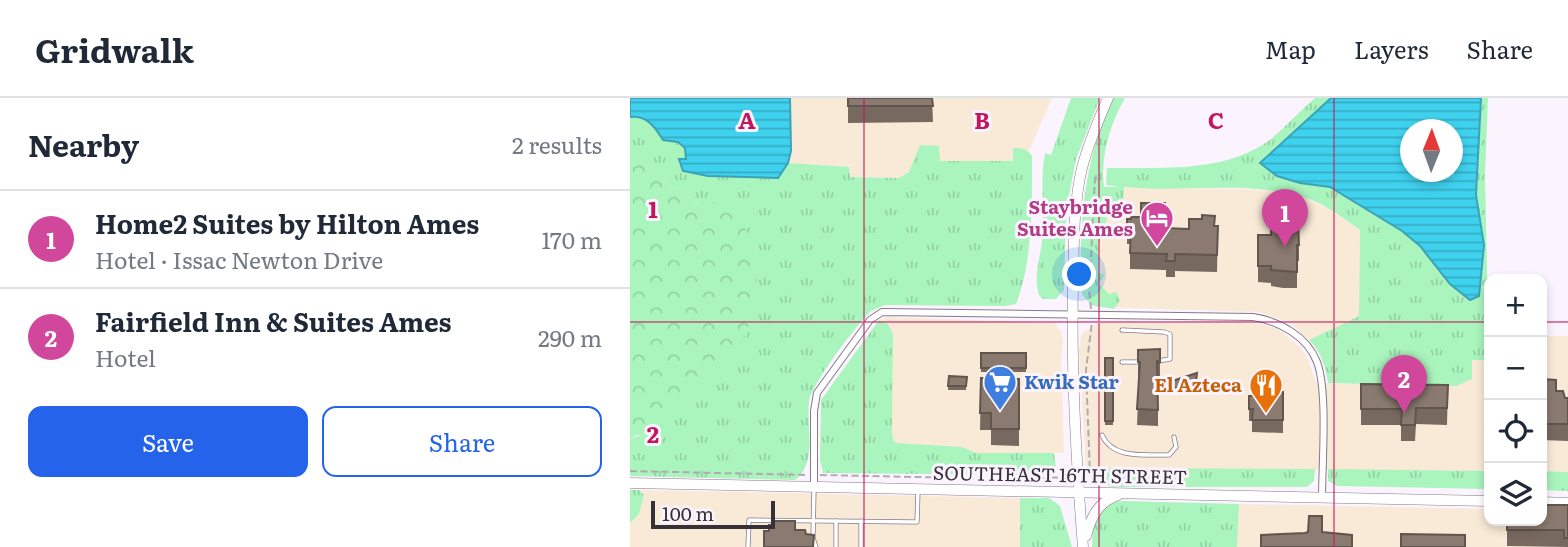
<!DOCTYPE html>
<meta charset="utf-8">
<style>
:root{--surface:#fff;--page:#f2f2f3;--text:#1f2937;--muted:#747a83;--line:#e0e1e3;--accent:#2563eb}
body{margin:0;font-family:Literata,serif;background:var(--page);color:var(--text)}
.controls{position:absolute;right:21px;bottom:21px;display:grid;overflow:hidden;border-radius:14px;box-shadow:0 4px 10px #0003}
.controls button{width:63px;height:63px;display:grid;place-items:center;padding:0;border:0;border-bottom:2px solid var(--line);background:var(--surface);color:var(--text);font:35px sans-serif}
.compass{position:absolute;left:770px;top:21px;width:63px;height:63px;border-radius:50%;background:var(--surface);box-shadow:0 4px 10px #0003;rotate:1deg}
.scale{position:absolute;left:21px;bottom:18px;width:124px;box-sizing:border-box;padding-left:7px;border:4px solid #363138;border-top:0;font-size:19px;line-height:24px;white-space:nowrap;color:#363138;-webkit-text-stroke:5px #fbf4fe;paint-order:stroke}
.you{position:absolute;left:450px;top:177px;width:24px;height:24px;margin:-18px;border:5px solid #fff;border-radius:50%;background:#1a73e8;box-shadow:0 0 0 10px #1a73e833}
.badge{display:grid;place-items:center;width:46px;height:46px;border-radius:50%;background:var(--accent);color:#fff;font-size:23px;font-weight:700}
.pin{position:absolute;translate:-50% -58px;filter:drop-shadow(0 2px 4px #0008)}
.pin::after{content:'';position:absolute;top:37px;width:24px;height:21px;background:inherit;clip-path:polygon(0 0,100% 0,50% 100%)}
.list{margin:0;padding:0;list-style:none}
h2{display:flex;justify-content:space-between;align-items:center;height:91px;margin:0;padding:0 28px;font-size:30px}
h2 small{font-size:23px;font-weight:400;color:var(--muted)}
.list li{display:grid;grid-template-columns:46px 1fr auto;gap:21px;align-items:center;box-sizing:border-box;height:98px;padding:0 28px;border-top:2px solid var(--line)}
.list b{display:block;font-size:26px;white-space:nowrap}
.list p{margin:0;font-size:23px;white-space:nowrap;color:var(--muted)}
.list em{font-size:23px;font-style:normal;color:var(--muted)}
.actions{display:flex;gap:14px;padding:21px 28px}
.actions a{flex:1;padding:16px 0;border:2px solid var(--accent);border-radius:14px;text-align:center;font-size:24px;color:var(--accent)}
.actions .main{background:var(--accent);color:#fff}
.icon{flex:none;width:38px;height:38px;fill:none;stroke:currentColor;stroke-width:2;stroke-linecap:round;stroke-linejoin:round}
.map{position:relative;flex:none;width:938px;height:449px;overflow:hidden}
header{display:flex;align-items:center;gap:42px;box-sizing:border-box;height:98px;padding:0 35px;background:var(--surface);border-bottom:2px solid var(--line)}
header strong{font-size:33px}
nav{display:flex;gap:38px;margin-inline-start:auto;font-size:24px}
main{display:flex}
aside{flex:1;background:var(--surface)}
.map>svg:first-child{display:block}
.commercial{fill:#f9ead7}
.grass{fill:url(#grass-tufts);fill-rule:evenodd}
.forest{fill:url(#forest-crowns)}
.water{fill:url(#water-rules);stroke:#3ca2b8;stroke-width:2;fill-rule:evenodd}
.lines{fill:none;stroke-linecap:round;stroke-linejoin:round}
.lane-casing{stroke:#857b8a;stroke-width:5}
.street-casing{stroke:#857b8a;stroke-width:8}
.secondary-casing{stroke:#857b8a;stroke-width:11}
.path{stroke:#b0aab2;stroke-width:2;stroke-dasharray:7 3.5;stroke-linecap:butt}
.lane{stroke:#fff;stroke-width:3.5}
.street{stroke:#fff;stroke-width:6}
.secondary{stroke:#fff;stroke-width:10}
.wall{fill:#77695f}
.shaded-wall{fill:#61554e}
.building{fill:#8a7a6f;stroke:#61554e;stroke-width:2}
.grid{fill:none;stroke:#c2185b;stroke-width:2;stroke-opacity:0.55}
.labels{text-anchor:middle;stroke-width:6;stroke-linejoin:round;paint-order:stroke}
.hotel-label{font-size:19px;font-weight:bold;fill:#b23c85;stroke:#fbf4fe;text-anchor:end}
.shop-label{font-size:19px;font-weight:bold;fill:#366cbe;stroke:#fbf4fe;text-anchor:start}
.food-label{font-size:19px;font-weight:bold;fill:#c56008;stroke:#fbf4fe;text-anchor:end}
.street-label{font-size:19px;fill:#363138;stroke:#fbf4fe}
.grid-label{font-size:23px;text-anchor:middle;font-weight:bold;fill:#c2185b;stroke:#fbf4fe;stroke-width:6;stroke-linejoin:round;paint-order:stroke}
</style>
<header>
<strong>Gridwalk</strong>
<nav><a>Map</a><a>Layers</a><a>Share</a></nav>
</header>
<main>
<aside>
<h2>Nearby<small>2 results</small></h2>
<ul class="list">
<li><span class="badge" style="background:#d1479c">1</span><div><b>Home2 Suites by Hilton Ames</b><p>Hotel · Issac Newton Drive</p></div><em>170 m</em></li>
<li><span class="badge" style="background:#d1479c">2</span><div><b>Fairfield Inn &amp; Suites Ames</b><p>Hotel</p></div><em>290 m</em></li>
</ul>
<div class="actions"><a class="main">Save</a><a>Share</a></div>
</aside>
<div class="map">
<svg width="938" height="449" viewBox="0 0 938 449">
<defs>
<pattern id="grass-tufts" width="24" height="20" patternUnits="userSpaceOnUse" patternTransform="scale(1.75)"><rect width="24" height="20" fill="#aaf4bd"/><path d="M3 7l-1-3M5 7V3M7 7l1-3M15 17l-1-3M17 17v-4M19 17l1-3" fill="none" stroke="#93d2a3"/></pattern>
<pattern id="forest-crowns" width="20" height="18" patternUnits="userSpaceOnUse" patternTransform="scale(1.75)"><rect width="20" height="18" fill="#aaf4bd"/><path d="M2 6a3 3 0 1 1 6 0M12 15a3 3 0 1 1 6 0" fill="none" stroke="#93d2a3"/></pattern>
<pattern id="water-rules" width="6" height="5" patternUnits="userSpaceOnUse" patternTransform="scale(1.75)"><rect width="6" height="5" fill="#3fd2ef"/><path d="M0 2.5h6" fill="none" stroke="#36abc3"/></pattern>
</defs>
<rect width="100%" height="100%" fill="#fbf4fe"/>
<g class="commercial">
<polygon points="160,0 422,0 399,53 393,50 383,63 310,63 286,55 285,65 279,74 269,80 220,79 219,69 158,65 161,53"/>
<polygon points="456,89 610,91 646,93 675,99 704,114 730,132 729,218 679,242 659,224 628,214 466,209 452,196 452,126"/>
<polygon points="257,219 424,225 431,233 433,244 431,259 434,355 346,355 331,349 266,345 263,341 262,335 263,236 258,226 249,222"/>
<polygon points="469,225 621,225 635,227 648,231 670,249 678,261 686,285 826,288 841,262 859,262 859,373 456,370 449,252 452,235"/>
<polygon points="913,238 938,238 938,374 912,373"/>
<polygon points="9,392 390,400 390,449 0,449 0,425 9,416 14,397"/>
<polygon points="609,406 859,411 859,423 912,423 938,449 607,449"/>
</g>
<g class="grass">
<path d="M0,0L55,50L56,61H50L53,73L78,78L148,80L158,65L219,69L220,79L269,80L279,74L290,47L309,48L310,63H383V50C392,50 397,50 402,58C402,104 403,163 386,206L375,208L255,207L241,213C228,225 180,288 179,304C176,328 188,365 165,382L0,378V341L9,338L68,105L21,74L0,51Z"/>
<path d="M441,0H470L446,61L436,113L434,192L426,201H413L409,197C402,175 413,154 413,132C414,106 410,81 415,55L421,57Z"/>
<path d="M483,0H495C480,26 470,59 474,89H489L476,87L477,70C531,69 595,76 641,41C656,28 670,13 685,0H858L855,77L859,262H842V281L826,288L698,285C696,270 691,253 679,242L729,218L730,132C712,119 694,105 673,99C616,82 553,95 494,89L493,105H477L476,131L468,132V175L475,177L468,185L480,197L483,194L487,195L490,202L484,211L461,207L452,196C448,130 454,60 483,0ZM780,32H822V74H780Z"/>
<polygon points="249,222 258,226 263,236 262,335 263,341 266,345 332,349 346,355 424,355 427,377 193,375 190,362 191,302"/>
<polygon points="456,370 685,371 684,383 677,389 482,389 462,381"/>
<polygon points="698,371 859,373 859,391 707,388 698,383"/>
<polygon points="912,373 938,374 938,393 912,392"/>
<polygon points="0,392 9,392 14,397 9,416 0,425"/>
<polygon points="419,400 430,408 442,449 390,449 390,400"/>
<polygon points="491,403 609,406 607,449 462,449 463,426 477,404"/>
</g>
<polygon class="forest" points="0,51 21,74 68,105 105,103 129,168 117,235 44,318 0,341"/>
<g class="water">
<path d="M0,0H160L161,53L158,65L148,80L78,78L53,73L49,61H56L55,50L48,44L33,42C25,29 17,17 0,19Z"/>
<path d="M701,0H851L846,97L854,147L849,198L840,202L820,186L790,148L772,133L700,89L670,85L647,78L630,65ZM780,32H822V74H780Z"/>
</g>
<g class="lines">
<defs>
<g id="lane">
<polyline points="492,232 534,234 540,236 540,261 528,263"/>
<polyline points="492,264 510,264"/>
<path d="M472,337C483,362 516,356 539,357L546,349L544,339"/>
<polyline points="184,391 183,440 186,449"/>
<polyline points="118,449 119,422 287,424 288,393"/>
<polyline points="206,449 206,423"/>
<polyline points="231,449 231,423"/>
</g>
<path id="street" d="M184,389V313L187,295L240,222L252,214L623,219C649,223 677,238 687,264C698,293 692,366 692,400"/>
<g id="secondary">
<polyline points="0,385 859,403"/>
<polyline points="912,404 938,405"/>
<path d="M456,438C461,419 468,404 488,397"/>
<path d="M453,449C446,362 441,275 443,187C444,149 443,108 452,70C458,46 468,23 478,0"/>
</g>
</defs>
<use href="#lane" class="lane-casing"/>
<use href="#street" class="street-casing"/>
<use href="#secondary" class="secondary-casing"/>
<g class="path">
<polyline points="461,211 458,181 461,160 465,79"/>
<polyline points="0,373 177,377"/>
<polyline points="190,377 382,381 440,379"/>
<polyline points="456,378 460,376 456,272 462,224"/>
</g>
<use href="#lane" class="lane"/>
<use href="#street" class="street"/>
<use href="#secondary" class="secondary"/>
</g>
<g class="wall">
<polygon points="218,0 302,0 303,24 218,25"/>
<polygon points="497,121 535,130 559,131 588,128 587,174 545,173 545,179 536,179 536,172 500,171 500,146 497,146"/>
<polygon points="628,137 669,147 669,163 667,163 667,190 653,190 641,188 641,185 628,184"/>
<polygon points="530,251 530,280 528,280 528,328 507,327 509,280 508,280 508,252"/>
<rect x="351" y="255" width="45" height="19"/>
<rect x="475" y="260" width="8" height="67"/>
<polygon points="319,278 337,279 336,292 318,292"/>
<polygon points="351,280 389,281 389,348 361,347 361,332 350,332"/>
<polygon points="912,281 935,300 938,300 938,343 912,342"/>
<polygon points="731,286 818,287 817,327 786,326 785,343 771,343 771,327 731,327"/>
<polygon points="653,294 653,335 622,334 622,323 619,323 619,298"/>
<rect x="857" y="298" width="2" height="38"/>
<polygon points="938,407 938,449 877,448 877,423"/>
</g>
<polygon class="shaded-wall" points="566,284 566,288 539,297 539,292"/>
<g class="building">
<polygon points="218,0 302,0 303,8 218,8"/>
<polygon points="642,100 667,100 669,147 667,147 667,174 653,173 641,172 641,168 628,168 628,137 641,137"/>
<polygon points="511,105 535,105 535,130 559,131 559,121 572,121 572,117 585,118 584,128 588,128 587,157 545,156 545,163 536,163 537,156 500,155 501,130 497,130 497,121 501,121 501,119 511,119"/>
<polygon points="530,251 530,264 527,263 528,312 507,311 510,264 508,264 508,252"/>
<rect x="351" y="255" width="45" height="15"/>
<rect x="475" y="260" width="8" height="63"/>
<polygon points="567,275 566,284 539,292 539,284"/>
<polygon points="319,278 337,279 336,288 318,288"/>
<polygon points="351,280 389,281 389,331 361,331 361,315 350,315"/>
<polygon points="912,281 926,282 926,293 933,293 935,300 938,300 938,326 912,326"/>
<polygon points="731,286 818,287 817,310 786,310 785,327 771,327 772,311 731,311"/>
<polygon points="624,294 653,294 653,322 622,322 623,311 619,311 619,298 623,298"/>
<rect x="857" y="298" width="2" height="22"/>
<polygon points="912,407 938,407 938,440 934,440 934,432 877,432 877,423 912,423"/>
<polygon points="679,418 692,418 692,434 722,437 722,449 631,449 631,437 675,435 678,434"/>
<polygon points="144,423 165,423 165,432 175,432 176,436 184,437 183,449 134,449 134,433 139,433 139,427 144,427"/>
<polygon points="771,436 835,437 835,449 771,449"/>
</g>
<path class="grid" d="M234,0V449M469,0V449M704,0V449M0,224H859M912,224H938"/>
<defs>
<symbol id="hotel-pin" viewBox="-11 -11 22 30"><path d="M0 17L-7.5 6A9.5 9.5 0 1 1 7.5 6Z" fill="#d1479c" stroke="#fbf4fe"/><path d="M-6-4.5h1.5V1H6V5H4.5V3h-9V5H-6ZM-4 0a1.8 1.8 0 1 1 3.6 0ZM.5 0V-2.5h3Q6-2.5 6 0Z" fill="#fff"/></symbol>
<symbol id="supermarket-pin" viewBox="-11 -11 22 30"><path d="M0 17L-7.5 6A9.5 9.5 0 1 1 7.5 6Z" fill="#3f7fe0" stroke="#fbf4fe"/><path d="M-6-5.5h2.5l.6 2H6L4.5 2H-2.5L-4.4-4H-6ZM-1.5 3.2a1.3 1.3 0 1 0 .1 0ZM3 3.2a1.3 1.3 0 1 0 .1 0Z" fill="#fff"/></symbol>
<symbol id="restaurant-pin" viewBox="-11 -11 22 30"><path d="M0 17L-7.5 6A9.5 9.5 0 1 1 7.5 6Z" fill="#e8710a" stroke="#fbf4fe"/><path d="M-5-6h1v4h1v-4h1v4h1v-4h1v5L-1.5 .5V6h-2V.5L-5-1ZM5-6V6H3V1.5H1.5Q1.5-4 5-6Z" fill="#fff"/></symbol>
</defs>
<g fill-rule="evenodd">
<use href="#hotel-pin" x="508" y="101" width="38" height="52"/>
<use href="#supermarket-pin" x="351" y="265" width="38" height="52"/>
<use href="#restaurant-pin" x="617" y="268" width="38" height="52"/>
</g>
<g class="labels">
<g class="hotel-label">
<text x="503" y="116">Staybridge<tspan x="503" dy="22">Suites Ames</tspan></text>
</g>
<g class="shop-label">
<text x="394" y="291">Kwik Star</text>
</g>
<g class="food-label">
<text x="612" y="294">El Azteca</text>
</g>
<g class="street-label">
<text transform="translate(430 377) rotate(1)" y="7">SOUTHEAST 16TH STREET</text>
</g>
</g>
<g class="grid-label">
<text x="117" y="31">A</text>
<text x="352" y="31">B</text>
<text x="586" y="31">C</text>
<text x="23" y="120">1</text>
<text x="23" y="345">2</text>
</g>
</svg>
<div class="controls">
<button>+</button>
<button>−</button>
<button><svg class="icon" aria-label="locate" viewBox="0 0 24 24"><circle cx="12" cy="12" r="6"/><path d="M12 2v4M12 18v4M2 12h4M18 12h4"/></svg></button>
<button><svg class="icon" aria-label="layers" viewBox="0 0 24 24"><path d="M12 4l9 5-9 5-9-5zM3 14l9 5 9-5"/></svg></button>
</div>
<svg class="compass" viewBox="-18 -18 36 36"><path d="M0-13l5 13h-10z" fill="#e53935"/><path d="M0 13l5-13h-10z" fill="#747a83"/></svg>
<div class="scale">100 m</div>
<div class="you"></div>
<div class="pin badge" style="left:655px;top:149px;background:#d1479c">1</div>
<div class="pin badge" style="left:774px;top:315px;background:#d1479c">2</div>
</div>
</main>
